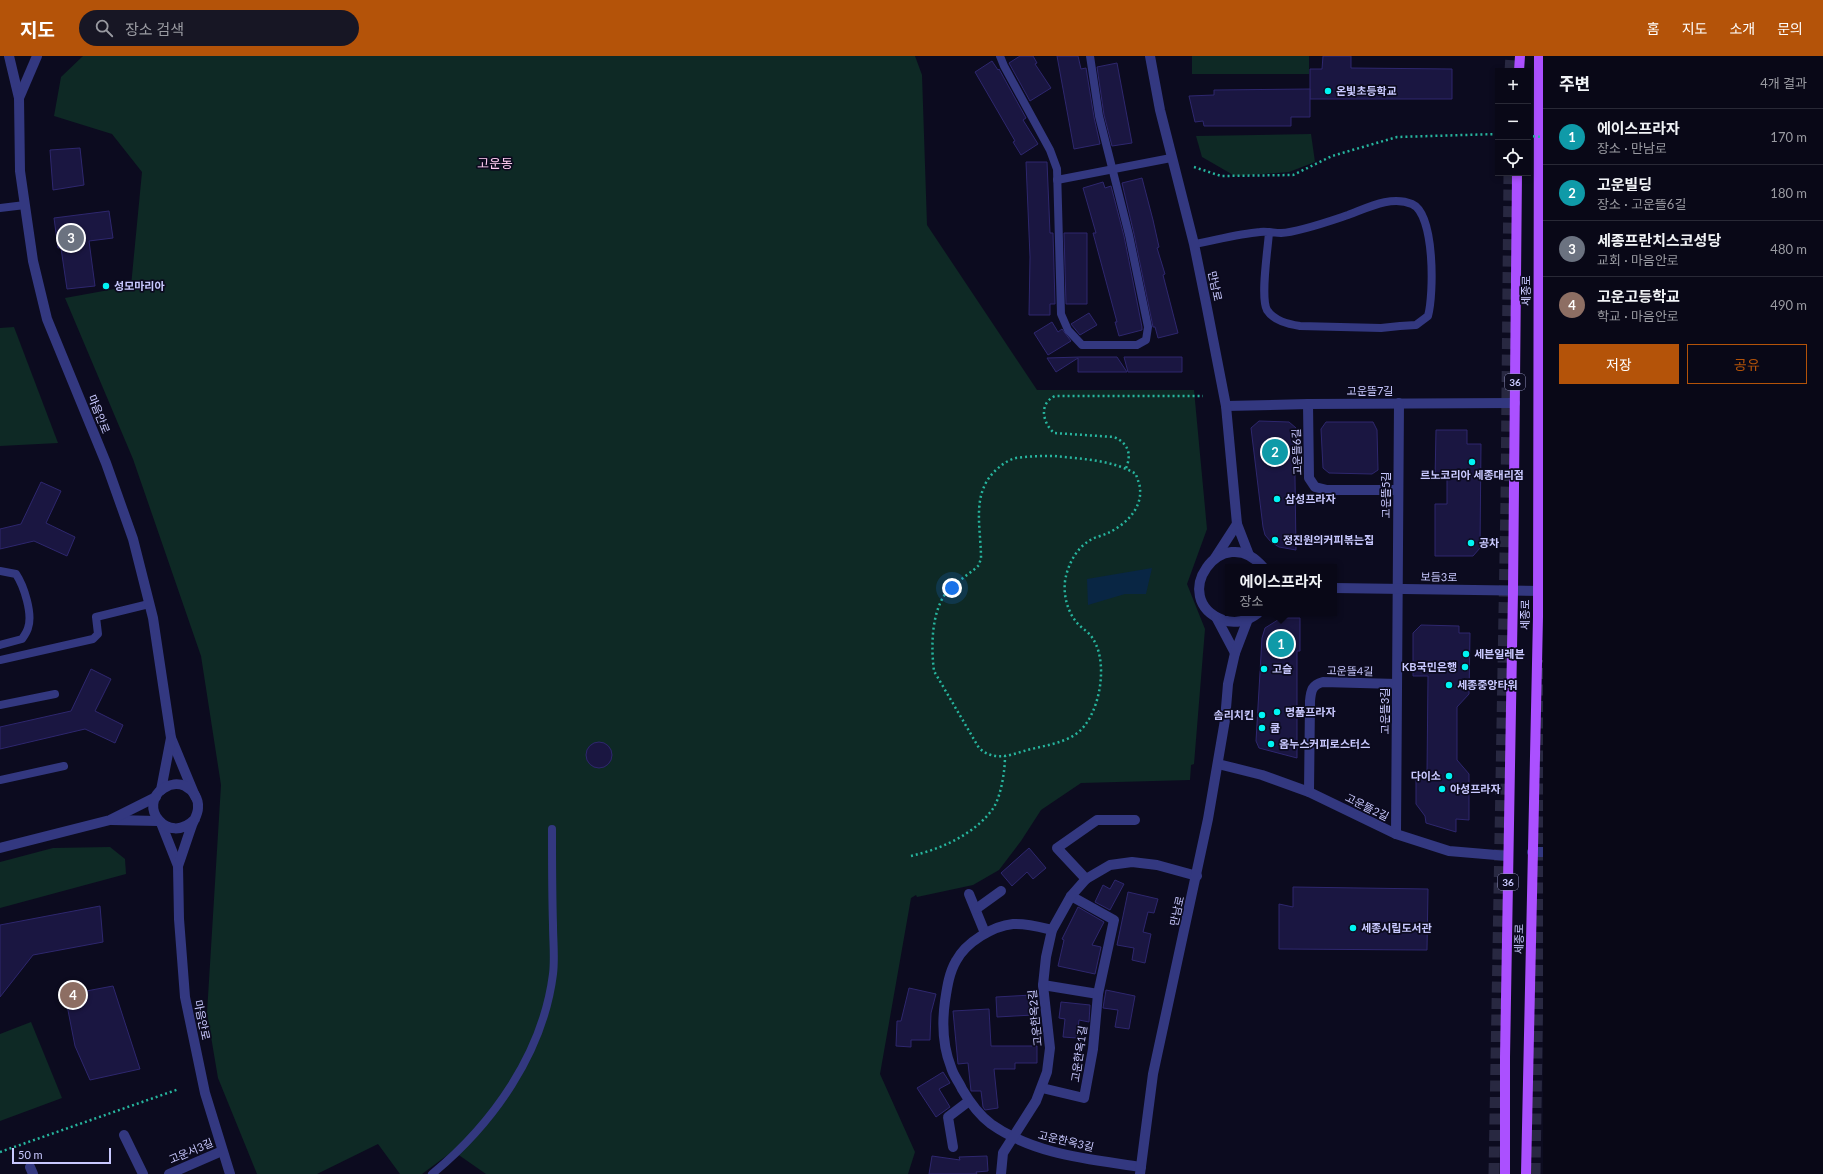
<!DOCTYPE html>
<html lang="ko">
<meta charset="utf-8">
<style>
:root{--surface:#090817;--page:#171624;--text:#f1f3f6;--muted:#999aa1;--line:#292936;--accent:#b45309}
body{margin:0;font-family:Lato,"Noto Sans KR",sans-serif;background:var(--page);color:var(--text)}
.controls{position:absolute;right:12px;top:12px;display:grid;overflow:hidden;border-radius:0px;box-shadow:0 2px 6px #0003}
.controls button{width:36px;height:36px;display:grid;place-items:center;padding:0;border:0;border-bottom:1px solid var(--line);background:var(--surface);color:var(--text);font:20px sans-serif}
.scale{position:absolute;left:12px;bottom:10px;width:99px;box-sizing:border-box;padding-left:4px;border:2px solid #c9c9ff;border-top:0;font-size:11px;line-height:14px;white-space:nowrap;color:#c9c9ff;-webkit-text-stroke:3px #0c0b1f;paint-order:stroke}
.you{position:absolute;left:952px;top:532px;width:14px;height:14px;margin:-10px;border:3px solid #fff;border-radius:50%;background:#1a73e8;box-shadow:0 0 0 6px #1a73e833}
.badge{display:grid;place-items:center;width:26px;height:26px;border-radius:50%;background:var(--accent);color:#fff;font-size:13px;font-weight:700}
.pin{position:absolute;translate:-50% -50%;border:2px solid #fff;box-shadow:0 1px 4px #0006}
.popup{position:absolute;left:1225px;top:508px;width:112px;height:52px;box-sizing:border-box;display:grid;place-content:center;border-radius:0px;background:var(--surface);filter:drop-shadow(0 1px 3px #0005);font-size:13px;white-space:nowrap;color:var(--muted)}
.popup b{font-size:15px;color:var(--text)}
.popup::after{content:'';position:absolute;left:50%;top:100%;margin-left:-8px;border:8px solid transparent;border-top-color:var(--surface)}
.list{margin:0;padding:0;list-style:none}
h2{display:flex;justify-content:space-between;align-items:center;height:52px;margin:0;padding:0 16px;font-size:17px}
h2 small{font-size:13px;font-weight:400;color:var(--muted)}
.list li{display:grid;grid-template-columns:26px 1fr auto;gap:12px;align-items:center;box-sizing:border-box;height:56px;padding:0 16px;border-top:1px solid var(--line)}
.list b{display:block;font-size:15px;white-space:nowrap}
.list p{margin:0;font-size:13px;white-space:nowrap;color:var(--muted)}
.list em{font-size:13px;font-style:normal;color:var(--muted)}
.actions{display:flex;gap:8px;padding:12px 16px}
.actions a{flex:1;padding:9px 0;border:1px solid var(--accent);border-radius:0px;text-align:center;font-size:14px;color:var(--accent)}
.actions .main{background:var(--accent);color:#fff}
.icon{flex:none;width:22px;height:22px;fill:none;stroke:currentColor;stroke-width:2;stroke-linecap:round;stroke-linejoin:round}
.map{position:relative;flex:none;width:1543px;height:1118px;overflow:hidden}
header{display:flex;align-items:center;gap:24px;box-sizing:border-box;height:56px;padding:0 20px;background:var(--accent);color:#fff}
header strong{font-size:19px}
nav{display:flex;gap:22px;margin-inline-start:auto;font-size:14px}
.search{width:280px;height:36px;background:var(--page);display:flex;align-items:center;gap:10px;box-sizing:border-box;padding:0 14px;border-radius:22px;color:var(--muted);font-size:15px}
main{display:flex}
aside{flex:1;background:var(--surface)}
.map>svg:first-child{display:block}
.green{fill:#0e2925}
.water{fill:#092644}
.building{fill:#1a1641;stroke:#2e276e}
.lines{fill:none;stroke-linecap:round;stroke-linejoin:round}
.trunk-tunnel{stroke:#282841;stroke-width:11;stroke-dasharray:11 5.5;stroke-linecap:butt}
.path{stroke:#27b59e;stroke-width:2.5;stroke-dasharray:2 3;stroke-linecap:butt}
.service{stroke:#333880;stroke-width:8}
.minor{stroke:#333880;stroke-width:10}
.tertiary{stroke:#333880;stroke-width:10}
.primary{stroke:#ab50ff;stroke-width:10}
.path-bridge{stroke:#27b59e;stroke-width:2.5;stroke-dasharray:2 3;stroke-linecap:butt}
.poi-dot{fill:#00f4f3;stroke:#0c0b1f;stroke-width:1.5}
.labels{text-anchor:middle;stroke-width:3.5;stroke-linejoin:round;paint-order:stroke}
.shield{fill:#0c0b1f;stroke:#9090bc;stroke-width:1}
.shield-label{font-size:10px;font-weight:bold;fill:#c9c9ff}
.poi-label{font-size:11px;font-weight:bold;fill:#c9c9ff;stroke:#0c0b1f;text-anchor:start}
.street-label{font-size:11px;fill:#c9c9ff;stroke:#0c0b1f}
.quarter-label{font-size:13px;fill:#ffcbf1;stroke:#0c0b1f}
</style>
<header>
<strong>지도</strong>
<div class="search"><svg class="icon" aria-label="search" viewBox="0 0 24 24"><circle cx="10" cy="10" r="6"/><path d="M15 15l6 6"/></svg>장소 검색</div>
<nav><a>홈</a><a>지도</a><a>소개</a><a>문의</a></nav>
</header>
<main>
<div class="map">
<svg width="1543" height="1118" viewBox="0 0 1543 1118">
<rect width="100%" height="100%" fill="#0c0b1f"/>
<g class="green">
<polygon points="83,0 915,0 922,19 927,169 1037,334 1194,334 1207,473 1187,528 1205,573 1194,708 1191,709 1190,724 1081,727 1041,754 1021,785 999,814 973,829 917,841 916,839 911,842 880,1018 915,1096 908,1118 486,1118 453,1095 422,1118 400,1118 378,1088 317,1118 257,1118 218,1022 207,957 221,729 201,600 133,403 65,242 131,230 142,116 112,78 54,60 61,21"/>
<rect x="1192" y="0" width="117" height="18"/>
<polygon points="1311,78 1315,106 1289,116 1235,120 1202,101 1196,80"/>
<polygon points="14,271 58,387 0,390 0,272"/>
<polygon points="110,791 125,803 126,818 0,852 0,806 53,792"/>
<polygon points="31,966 62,1042 0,1065 0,978"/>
</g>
<polygon class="water" points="1152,512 1146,538 1125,538 1088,549 1087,523"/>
<g class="building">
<polygon points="1020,0 1033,0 1037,7 1035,8 1051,32 1030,45 1009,7"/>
<polygon points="1057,0 1078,0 1081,13 1086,12 1094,61 1100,88 1074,93"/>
<polygon points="1323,0 1351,0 1351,12 1452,13 1452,43 1310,43 1310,13 1322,13"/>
<polygon points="992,5 998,14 999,13 1026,62 1023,64 1038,88 1021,99 1013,86 1015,85 975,16"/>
<polygon points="1117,7 1132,87 1112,90 1104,59 1097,11"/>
<polygon points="1310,33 1310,61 1291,61 1291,70 1204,70 1203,65 1195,66 1189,40 1214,39 1214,34"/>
<polygon points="80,92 84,129 53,134 50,94"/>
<polygon points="1026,106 1047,106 1050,177 1053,177 1055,248 1050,248 1050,259 1029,259 1030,201"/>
<polygon points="1142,122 1153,164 1159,191 1157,192 1165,218 1163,219 1178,277 1158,282 1155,271 1153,271 1134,178 1122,127"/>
<polygon points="1103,126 1105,132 1111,130 1124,180 1142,271 1142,274 1119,280 1115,266 1117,266 1093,177 1096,177 1083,132"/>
<polygon points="109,155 113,182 89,185 95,230 67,233 61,192 58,192 54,162"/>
<polygon points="1064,177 1087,177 1087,248 1066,248"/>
<polygon points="1089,257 1097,269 1080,279 1071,268"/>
<polygon points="1052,266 1058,276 1062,273 1071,285 1048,299 1034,277"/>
<polygon points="1080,301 1117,301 1127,316 1078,316 1078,302 1056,316 1047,302"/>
<polygon points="1124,301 1182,301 1182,316 1128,316"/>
<polygon points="1259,365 1289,366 1296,372 1295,421 1296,494 1279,491 1271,486 1265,479 1263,471 1251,372"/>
<polygon points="1326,366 1373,366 1377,374 1378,414 1372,418 1329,417 1323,412 1321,373"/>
<polygon points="1436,374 1467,374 1467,388 1481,388 1480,492 1473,500 1435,500 1435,448 1447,448 1447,423 1435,423"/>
<polygon points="41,426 61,435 46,467 75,481 67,500 34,485 0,493 0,473 21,468"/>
<polygon points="1281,562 1300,562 1300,595 1297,595 1297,702 1259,692 1256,685 1262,582 1265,572"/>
<polygon points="1421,569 1459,570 1459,577 1470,577 1469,638 1457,651 1457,704 1469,718 1469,764 1456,763 1456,776 1426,767 1425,760 1416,748 1416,719 1427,719 1428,620 1413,620 1413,577"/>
<polygon points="91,613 111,623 95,655 123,669 115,687 85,673 0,693 0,671 71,655"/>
<circle cx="599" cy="699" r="13"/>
<polygon points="1029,792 1046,812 1033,823 1027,816 1012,830 1001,817"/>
<polygon points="1115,824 1124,828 1110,854 1095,846 1103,829 1110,833"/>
<polygon points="1293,831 1428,833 1427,894 1279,893 1279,848 1293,851"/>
<polygon points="1128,836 1158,843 1154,857 1148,856 1143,876 1151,878 1145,907 1132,904 1134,892 1117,889"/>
<polygon points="100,850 103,886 33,899 0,941 0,869"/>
<polygon points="1078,851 1104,866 1092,889 1101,891 1095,918 1058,910 1064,884 1062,883"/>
<polygon points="113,930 140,1013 90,1024 75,990 65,939"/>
<polygon points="909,932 936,938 931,957 930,984 911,984 911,991 896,990 897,965 901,965"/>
<polygon points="1106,934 1135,940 1129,973 1115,971 1118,954 1103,952"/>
<polygon points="1032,939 1033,959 997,961 996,941"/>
<polygon points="1061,946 1090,949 1089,966 1079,964 1077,982 1063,981 1065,963 1059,962"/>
<polygon points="989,953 991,990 1037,990 1037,1007 1015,1007 1015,1013 994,1013 998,1052 985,1054 983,1051 981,1035 971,1035 968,1007 958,1008 953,955"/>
<polygon points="943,1016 950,1027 939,1033 950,1051 936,1061 917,1032"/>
<polygon points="932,1100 960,1104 959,1101 987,1100 988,1115 976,1116 977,1118 929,1118"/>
</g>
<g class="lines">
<g class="trunk-tunnel">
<polyline points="1510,15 1511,0"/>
<polyline points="1494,1118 1506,443 1509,117"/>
<polyline points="1535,1118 1543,604"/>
</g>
<g class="path">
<polyline points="1194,111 1221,120 1293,119 1332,100 1397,81 1498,78"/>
<path d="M1055,400C1082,403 1113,404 1136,418C1137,423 1140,428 1140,433C1142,453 1125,469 1108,477C1102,480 1094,481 1089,485C1077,492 1069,507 1066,520C1062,536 1067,556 1078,568C1083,573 1090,577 1093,583C1109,607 1100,661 1076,678C1062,688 1041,690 1024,695C1008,700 993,705 979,692L934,615C931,592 931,557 946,537C955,526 969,519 979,509L981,502C981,472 971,438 995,415C1001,409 1008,404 1016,402C1029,400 1042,400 1055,400Z"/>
<path d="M1126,412C1132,398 1128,387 1114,381L1054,377C1043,367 1038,348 1055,340H1203"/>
<path d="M911,800C941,793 973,779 992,754C1001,742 1005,715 1005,700"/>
<polyline points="0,1096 179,1033"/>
</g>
<g class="service">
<polyline points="1000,0 1004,10 1050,94 1057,113 1061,258 1068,274 1082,289 1137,289 1146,284 1148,271 1129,179 1099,60 1090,0"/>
<polyline points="1057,124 1171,102"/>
<polyline points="0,152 25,149"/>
<path d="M1194,188C1216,184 1238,178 1260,176C1267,175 1274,177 1281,177C1299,176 1330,165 1348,159C1367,152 1391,139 1412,148C1435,158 1434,238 1428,260L1416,269L1400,270L1381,272L1300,270C1288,268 1274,265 1267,254C1260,241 1268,193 1269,176"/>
<path d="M0,515L16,518C24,530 33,558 28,572C27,576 24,580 22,583L0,589"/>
<polyline points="0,604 93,583 98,578 96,561 149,548"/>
<polyline points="0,649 55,638"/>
<polyline points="0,724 64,710"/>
<path d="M432,1118C493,1068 543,997 553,918C555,902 553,885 553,869C552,837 552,805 552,773"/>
</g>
<g class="minor">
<polyline points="1308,348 1309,422 1315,431 1327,434 1398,434"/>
<polyline points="1226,350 1308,348 1515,347"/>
<polyline points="1218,708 1262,719 1309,736 1396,778 1449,795 1508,800"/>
<path d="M1309,736L1310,645C1311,634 1312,629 1323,626L1397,628"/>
<polyline points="1396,778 1399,347"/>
<polyline points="1532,796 1543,796"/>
<polyline points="1086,823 1057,792 1097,764 1135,764"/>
<polyline points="969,838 985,877"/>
<polyline points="976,853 1001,835"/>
<path d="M1052,874C1040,871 1026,867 1013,868C993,870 966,886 956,905C949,917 947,932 945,945C942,967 943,991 951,1011C953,1019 959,1026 962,1033C969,1045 979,1059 991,1068C1035,1099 1089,1103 1141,1111"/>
<polyline points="1043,929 1098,938"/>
<polyline points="1042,1032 1084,1042 1093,993 1098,938 1114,864 1071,840"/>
<polyline points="124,1079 143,1118"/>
<polyline points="953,1091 948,1061 969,1045"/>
<polyline points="30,1111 33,1118"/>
<polyline points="169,1118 222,1095"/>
<polyline points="1001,1118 1003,1097 1036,1045 1047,1016 1050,992 1043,929 1046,901 1052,874 1071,840 1086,823 1110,809 1132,806 1157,809 1197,820"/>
</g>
<g class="tertiary">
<polyline points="9,0 19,42 20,115 33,205 47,263 106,407 133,483 153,562 171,682 195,740"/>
<polyline points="1150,0 1160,54 1194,188 1206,247 1226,350 1237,468 1249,499"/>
<polyline points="19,42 37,0"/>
<polyline points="1215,502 1237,468"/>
<polyline points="1334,532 1543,535"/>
<path d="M1258,557C1248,565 1235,568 1223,564C1167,543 1222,463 1263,511"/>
<polyline points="1216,561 1235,597"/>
<polyline points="161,734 171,682"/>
<polyline points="112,764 158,765"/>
<polyline points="161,767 178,810 179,863 185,941 205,1037 230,1118"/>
<polyline points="0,792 110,764 156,741"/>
<path d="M178,810C183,796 187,783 192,769C194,764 198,758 198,752C199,743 193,734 185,730C178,727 170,728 164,732C136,749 168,791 195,763"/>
<polyline points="1140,1118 1153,1018 1208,763 1225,664 1228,628 1235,597 1248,563"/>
</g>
<g class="primary">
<polyline points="1519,15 1520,0"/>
<polyline points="1505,1118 1505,1001 1513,535 1517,117"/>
<polyline points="1526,1118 1538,561 1539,0"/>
</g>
<polyline class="path-bridge" points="1528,80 1543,81"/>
</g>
<g class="poi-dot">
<circle cx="1328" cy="35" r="4"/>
<circle cx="106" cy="230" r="4"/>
<circle cx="1472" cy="406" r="4"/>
<circle cx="1277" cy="443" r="4"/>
<circle cx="1275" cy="484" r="4"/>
<circle cx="1471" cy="487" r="4"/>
<circle cx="1466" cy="598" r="4"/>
<circle cx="1465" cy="611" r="4"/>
<circle cx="1264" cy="613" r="4"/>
<circle cx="1449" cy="629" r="4"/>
<circle cx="1277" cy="656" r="4"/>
<circle cx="1262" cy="659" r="4"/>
<circle cx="1262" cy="672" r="4"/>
<circle cx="1271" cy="688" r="4"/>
<circle cx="1449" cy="720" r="4"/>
<circle cx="1442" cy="733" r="4"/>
<circle cx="1353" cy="872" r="4"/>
</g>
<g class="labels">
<g class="shield">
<rect x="1505" y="318" width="20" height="16" rx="3"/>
<rect x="1498" y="818" width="20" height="16" rx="3"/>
</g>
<g class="shield-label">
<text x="1515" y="330">36</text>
<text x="1508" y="830">36</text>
</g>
<g class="poi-label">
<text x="1336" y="39">온빛초등학교</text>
<text x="114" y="234">성모마리아</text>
<text x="1472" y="423" text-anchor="middle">르노코리아 세종대리점</text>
<text x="1285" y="447">삼성프라자</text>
<text x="1283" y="488">정진원의커피볶는집</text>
<text x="1479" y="491">공차</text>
<text x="1474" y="602">세븐일레븐</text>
<text x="1457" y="615" text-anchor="end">KB국민은행</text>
<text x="1272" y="617">고슬</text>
<text x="1457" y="633">세종중앙타워</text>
<text x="1285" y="660">명품프라자</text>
<text x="1254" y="663" text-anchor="end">솜리치킨</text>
<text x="1270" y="676">쿰</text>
<text x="1279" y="692">옴누스커피로스터스</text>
<text x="1441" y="724" text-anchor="end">다이소</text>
<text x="1450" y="737">아성프라자</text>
<text x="1361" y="876">세종시립도서관</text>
</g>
<g class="street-label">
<text transform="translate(1215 230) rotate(78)" y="4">만남로</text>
<text transform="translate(1526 235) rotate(-90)" y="4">세종로</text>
<text x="1370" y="339">고운뜰7길</text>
<text transform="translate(99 358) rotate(68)" y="4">마음안로</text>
<text transform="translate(1297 396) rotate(-92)" y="4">고운뜰6길</text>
<text transform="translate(1386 439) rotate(-90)" y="4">고운뜰5길</text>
<text transform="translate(1439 521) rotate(1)" y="4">보듬3로</text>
<text transform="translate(1525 559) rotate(-90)" y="4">세종로</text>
<text transform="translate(1350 615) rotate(1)" y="4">고운뜰4길</text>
<text transform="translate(1385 655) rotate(-90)" y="4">고운뜰3길</text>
<text transform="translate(1367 751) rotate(26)" y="4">고운뜰2길</text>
<text transform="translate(1177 855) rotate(-77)" y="4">만남로</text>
<text transform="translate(1519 883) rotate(-89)" y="4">세종로</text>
<text transform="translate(1035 962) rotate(-96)" y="4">고운한옥2길</text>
<text transform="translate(202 964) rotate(78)" y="4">마음안로</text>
<text transform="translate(1079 998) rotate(-82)" y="4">고운한옥1길</text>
<text transform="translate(1066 1085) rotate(13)" y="4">고운한옥3길</text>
<text transform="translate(191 1095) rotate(-23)" y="4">고운서3길</text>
</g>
<g class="quarter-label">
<text x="495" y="112">고운동</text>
</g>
</g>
</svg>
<div class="controls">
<button>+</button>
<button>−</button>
<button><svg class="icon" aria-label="locate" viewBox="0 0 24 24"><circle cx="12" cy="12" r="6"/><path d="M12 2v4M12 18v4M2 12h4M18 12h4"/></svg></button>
</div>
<div class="scale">50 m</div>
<div class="you"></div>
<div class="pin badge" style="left:1281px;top:588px;background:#0f9aa8">1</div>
<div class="popup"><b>에이스프라자</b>장소</div>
<div class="pin badge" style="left:1275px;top:396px;background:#0f9aa8">2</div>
<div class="pin badge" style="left:71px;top:182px;background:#6b7280">3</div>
<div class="pin badge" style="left:73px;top:939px;background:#8d6e63">4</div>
</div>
<aside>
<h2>주변<small>4개 결과</small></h2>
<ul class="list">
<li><span class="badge" style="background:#0f9aa8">1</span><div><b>에이스프라자</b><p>장소 · 만남로</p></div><em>170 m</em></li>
<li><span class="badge" style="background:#0f9aa8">2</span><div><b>고운빌딩</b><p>장소 · 고운뜰6길</p></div><em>180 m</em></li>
<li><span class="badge" style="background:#6b7280">3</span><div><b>세종프란치스코성당</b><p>교회 · 마음안로</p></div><em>480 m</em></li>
<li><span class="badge" style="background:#8d6e63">4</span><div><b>고운고등학교</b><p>학교 · 마음안로</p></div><em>490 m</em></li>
</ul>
<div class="actions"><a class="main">저장</a><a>공유</a></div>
</aside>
</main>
